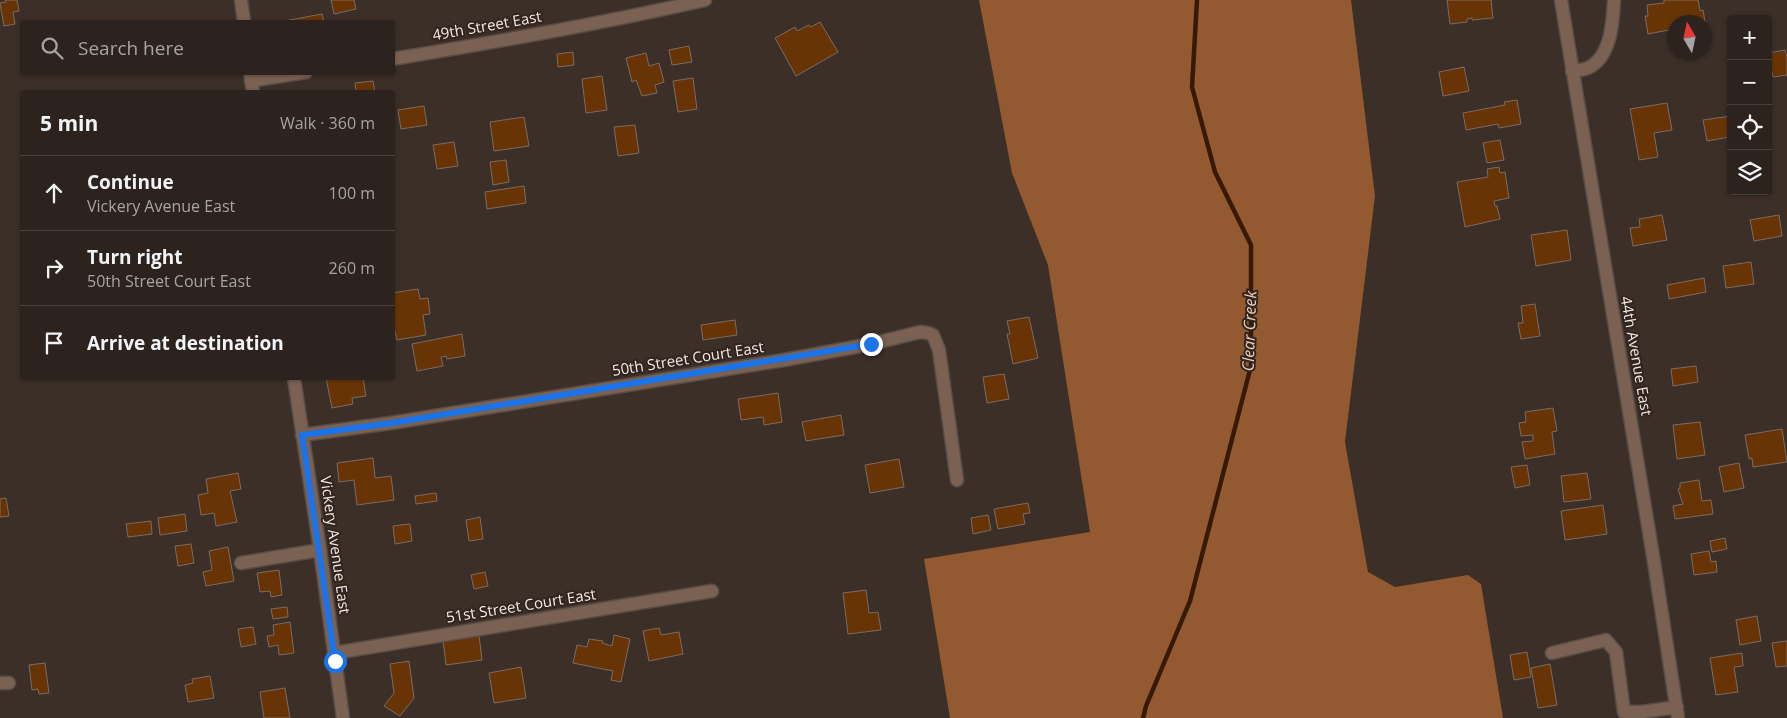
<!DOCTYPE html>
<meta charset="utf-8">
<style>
:root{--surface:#2c231e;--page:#342b27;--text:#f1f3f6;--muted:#a6a4a4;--line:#48403c}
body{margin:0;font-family:"Open Sans",sans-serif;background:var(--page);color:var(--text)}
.controls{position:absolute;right:15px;top:15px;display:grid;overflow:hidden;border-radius:5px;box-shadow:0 1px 4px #0004}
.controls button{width:45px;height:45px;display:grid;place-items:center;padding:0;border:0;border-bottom:1px solid var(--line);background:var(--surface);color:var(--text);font:25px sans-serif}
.compass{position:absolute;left:1667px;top:15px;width:45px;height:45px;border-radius:50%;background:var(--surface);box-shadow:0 1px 4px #0004;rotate:351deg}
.stop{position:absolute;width:15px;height:15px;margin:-11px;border:4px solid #1a73e8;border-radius:50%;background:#fff}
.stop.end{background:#1a73e8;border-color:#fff;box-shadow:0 1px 5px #0008}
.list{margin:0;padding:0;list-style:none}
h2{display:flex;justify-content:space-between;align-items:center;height:65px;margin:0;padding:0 20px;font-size:21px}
h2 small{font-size:16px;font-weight:400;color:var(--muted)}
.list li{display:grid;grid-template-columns:32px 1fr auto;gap:15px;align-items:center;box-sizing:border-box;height:75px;padding:0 20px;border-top:1px solid var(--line)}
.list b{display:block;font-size:19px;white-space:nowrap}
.list p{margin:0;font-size:16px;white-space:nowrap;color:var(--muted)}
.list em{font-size:16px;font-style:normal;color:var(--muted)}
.icon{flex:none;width:28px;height:28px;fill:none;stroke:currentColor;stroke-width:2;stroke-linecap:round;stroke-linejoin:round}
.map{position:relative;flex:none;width:1787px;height:718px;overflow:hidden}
.search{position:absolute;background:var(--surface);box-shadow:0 1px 4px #0004;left:20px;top:20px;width:375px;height:55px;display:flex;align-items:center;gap:12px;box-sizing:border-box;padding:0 18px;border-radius:5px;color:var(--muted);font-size:19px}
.panel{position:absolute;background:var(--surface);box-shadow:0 1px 4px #0004;left:20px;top:90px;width:375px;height:290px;border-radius:5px}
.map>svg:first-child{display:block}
.forest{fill:#935a32}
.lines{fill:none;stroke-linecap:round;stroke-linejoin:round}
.stream{stroke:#371a05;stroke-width:4.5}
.building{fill:#693405;stroke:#7a6c64}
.minor-casing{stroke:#584d46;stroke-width:15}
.minor{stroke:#7b6151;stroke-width:12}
.route{stroke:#1a73e8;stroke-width:6}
.labels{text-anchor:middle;stroke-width:4;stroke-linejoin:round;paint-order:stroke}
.street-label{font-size:15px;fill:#f2eae5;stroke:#31251e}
.water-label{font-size:16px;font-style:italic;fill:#f3d0ba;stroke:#31251e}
</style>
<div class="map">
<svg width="1787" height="718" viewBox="0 0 1787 718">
<rect width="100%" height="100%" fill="#3b2f28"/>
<polygon class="forest" points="979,0 1351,0 1375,196 1345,442 1368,572 1395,587 1468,575 1481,584 1503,718 950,718 924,559 1090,532 1048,265 1012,173"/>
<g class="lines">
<polyline class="stream" points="1143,718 1146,706 1190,601 1251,366 1251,245 1215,172 1192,87 1197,0"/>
</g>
<g class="building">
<polygon points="5,0 17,0 19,11 13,12 15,24 4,26 0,3 6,2"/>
<polygon points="331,0 354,0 356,9 334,14"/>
<polygon points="1447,0 1491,0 1493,18 1472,20 1472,18 1467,19 1467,22 1450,24"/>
<polygon points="1664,0 1698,0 1700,11 1703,10 1707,34 1704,34 1704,22 1674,22 1674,29 1648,34 1645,16 1648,16 1647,5 1664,3"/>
<polygon points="322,14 324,22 279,22"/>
<polygon points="820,22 838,52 796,76 775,38 795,27 797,31 809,25 811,27"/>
<polygon points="689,46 692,62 672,65 669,50"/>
<polygon points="1785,50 1787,57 1787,75 1773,77 1768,53"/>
<polygon points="573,52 574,65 558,67 557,54"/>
<polygon points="646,53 649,66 659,63 664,82 655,85 657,93 642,96 636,80 632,82 626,58"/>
<polygon points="1464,67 1469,91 1443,96 1439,72"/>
<polygon points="602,76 607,110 586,113 582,79"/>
<polygon points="693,78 697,109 678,112 673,81"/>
<polygon points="373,81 375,92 356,92 355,83"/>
<polygon points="1517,100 1521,124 1499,128 1498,124 1466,130 1463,113 1505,105 1504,102"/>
<polygon points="1667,103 1672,130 1654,133 1658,157 1639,160 1630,109"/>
<polygon points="424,106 427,125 401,129 398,110"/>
<polygon points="1731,116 1731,142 1729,137 1707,141 1703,120"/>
<polygon points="524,117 529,146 494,151 490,122"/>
<polygon points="635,125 639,153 618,156 614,127"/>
<polygon points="1500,140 1504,160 1487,163 1483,143"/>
<polygon points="454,142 458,166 437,169 433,145"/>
<polygon points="506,160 509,182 493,185 490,162"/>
<polygon points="1499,167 1500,173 1505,172 1509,198 1494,201 1495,206 1497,206 1500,219 1465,227 1457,182 1488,177 1487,169"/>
<polygon points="524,186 526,203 487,209 485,192"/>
<polygon points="1662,215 1667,240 1633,246 1630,228 1640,227 1639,219"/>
<polygon points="1779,215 1782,236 1754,241 1750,220"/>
<polygon points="1567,230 1571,260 1536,266 1531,235"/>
<polygon points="1751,262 1754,284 1726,288 1723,266"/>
<polygon points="1704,278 1706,292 1669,299 1667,285"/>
<polygon points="418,289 420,299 428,298 430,314 423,315 426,335 397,340 392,318 392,293"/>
<polygon points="1535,304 1540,336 1521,339 1518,323 1523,323 1521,306"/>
<polygon points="1029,317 1038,358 1013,364 1007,334 1010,334 1007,321"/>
<polygon points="735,320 737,335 703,340 701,325"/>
<polygon points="462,334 465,356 447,359 446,356 441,357 443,366 417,371 412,344"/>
<polygon points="1696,366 1698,382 1673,386 1671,369"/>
<polygon points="1004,374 1009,399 987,403 983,377"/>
<polygon points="326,378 345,378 346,379 363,378 366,396 352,398 353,404 332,408"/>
<polygon points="778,393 782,422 764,425 763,417 741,420 738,399"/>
<polygon points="1553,408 1557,431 1552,432 1555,454 1525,459 1522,442 1533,441 1533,435 1521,436 1519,423 1526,422 1525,412"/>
<polygon points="841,415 844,435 806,441 802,422"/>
<polygon points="1700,422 1705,455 1677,459 1673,425"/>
<polygon points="1782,429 1787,462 1753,467 1752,458 1749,459 1745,435"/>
<polygon points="373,458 375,478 391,476 394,500 357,505 354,480 339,482 337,463"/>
<polygon points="899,459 904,487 870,493 865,465"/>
<polygon points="1739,463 1744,488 1724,492 1719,467"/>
<polygon points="1527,465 1530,485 1515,488 1511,467"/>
<polygon points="238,473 241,489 230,491 237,522 216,526 214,513 201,515 198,495 208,493 206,479"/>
<polygon points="1587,473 1591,499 1564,502 1561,476"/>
<polygon points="1699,480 1702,501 1711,500 1713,514 1675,519 1673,506 1683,504 1678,489 1680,488 1680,483"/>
<polygon points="436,493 437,501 416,504 415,496"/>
<polygon points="6,498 9,516 0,517 0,499"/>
<polygon points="1028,503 1030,513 1023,514 1025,524 998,529 994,509"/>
<polygon points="1603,505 1607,534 1565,540 1561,511"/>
<polygon points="185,514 187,531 160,535 158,518"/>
<polygon points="988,515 991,530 973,534 971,518"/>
<polygon points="480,517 483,539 469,541 466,520"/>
<polygon points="151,521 152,534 128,537 126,524"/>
<polygon points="410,524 412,541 395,544 393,526"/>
<polygon points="1725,538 1727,549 1712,552 1710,541"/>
<polygon points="191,544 194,563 178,566 175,546"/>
<polygon points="228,547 234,581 206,586 203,572 212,570 209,551"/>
<polygon points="1709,551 1711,562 1716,561 1717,572 1694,575 1691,554"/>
<polygon points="279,570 282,595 271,597 270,591 260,592 257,573"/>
<polygon points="485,572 488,586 474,589 471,575"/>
<polygon points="866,590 869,613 878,612 881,630 848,634 843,593"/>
<polygon points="287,607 288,617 273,619 271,609"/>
<polygon points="1757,616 1761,641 1740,645 1736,620"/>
<polygon points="290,622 294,653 279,655 278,645 269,647 267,636 274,635 273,625"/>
<polygon points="253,627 256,644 241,647 238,629"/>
<polygon points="659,628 661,635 679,632 683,654 649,661 643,631"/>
<polygon points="479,635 482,660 446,665 443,640"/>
<polygon points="614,635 630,639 621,682 611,680 613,671 573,663 577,645 587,647 589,639 603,641 602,643 612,646"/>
<polygon points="1787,641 1787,666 1776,667 1772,643"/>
<polygon points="1527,652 1531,677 1514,680 1510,655"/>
<polygon points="1742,653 1743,666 1734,667 1738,692 1716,695 1710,658"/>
<polygon points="409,661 414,698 400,716 384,706 394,693 390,664"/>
<polygon points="45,663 49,693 39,694 38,689 32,690 29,665"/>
<polygon points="1550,664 1557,705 1538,708 1531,668"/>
<polygon points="521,667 526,698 494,703 489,673"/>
<polygon points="210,676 214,698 188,702 185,685 193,683 192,679"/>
<polygon points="285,688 290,718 264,718 260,692"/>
</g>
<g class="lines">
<defs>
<g id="minor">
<polyline points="241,0 244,22"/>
<polyline points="1561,0 1654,562 1678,718"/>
<path d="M392,59C497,42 601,24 705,0"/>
<path d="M1572,71C1577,70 1583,70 1588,68C1611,57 1613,22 1614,0"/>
<polyline points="250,72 253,92"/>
<polyline points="251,81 306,72"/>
<polyline points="294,378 320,550 343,718"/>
<polyline points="302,435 391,423 784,360 871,344 920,332 928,333 933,335 939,350 957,480"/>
<polyline points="241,563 320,550"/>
<polyline points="334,653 712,591"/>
<polyline points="1552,653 1606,640 1616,652 1624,712 1642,712 1677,707"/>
<polyline points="0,683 9,683"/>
</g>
</defs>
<use href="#minor" class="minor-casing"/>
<use href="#minor" class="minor"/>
</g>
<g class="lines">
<polyline class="route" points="335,661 302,435 392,423 871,344"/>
</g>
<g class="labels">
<g class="street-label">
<text transform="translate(487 26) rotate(-10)" y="5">49th Street East</text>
<text transform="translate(1636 356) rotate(80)" y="5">44th Avenue East</text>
<text transform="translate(688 359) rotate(-9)" y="5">50th Street Court East</text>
<text transform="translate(335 545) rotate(82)" y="5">Vickery Avenue East</text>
<text transform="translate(521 606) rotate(-9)" y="5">51st Street Court East</text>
</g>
<g class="water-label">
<text transform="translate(1249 331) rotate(-88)" y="6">Clear Creek</text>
</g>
</g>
</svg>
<div class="controls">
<button>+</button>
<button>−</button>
<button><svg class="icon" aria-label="locate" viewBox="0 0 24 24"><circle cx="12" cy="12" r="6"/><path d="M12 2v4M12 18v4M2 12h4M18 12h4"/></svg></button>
<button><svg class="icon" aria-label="layers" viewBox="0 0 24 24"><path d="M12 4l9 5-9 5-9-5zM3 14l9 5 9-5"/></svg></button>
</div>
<svg class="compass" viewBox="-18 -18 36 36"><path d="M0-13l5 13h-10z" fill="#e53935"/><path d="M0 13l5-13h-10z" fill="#a6a4a4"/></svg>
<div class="stop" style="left:335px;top:661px"></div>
<div class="stop end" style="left:871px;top:344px"></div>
<div class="search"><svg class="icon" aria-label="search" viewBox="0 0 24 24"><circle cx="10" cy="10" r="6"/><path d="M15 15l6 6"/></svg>Search here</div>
<section class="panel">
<h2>5 min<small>Walk · 360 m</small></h2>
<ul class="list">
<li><svg class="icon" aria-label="ahead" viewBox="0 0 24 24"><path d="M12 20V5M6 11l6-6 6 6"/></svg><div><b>Continue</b><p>Vickery Avenue East</p></div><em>100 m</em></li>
<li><svg class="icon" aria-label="right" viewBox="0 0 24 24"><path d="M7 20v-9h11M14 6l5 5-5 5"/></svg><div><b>Turn right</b><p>50th Street Court East</p></div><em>260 m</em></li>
<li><svg class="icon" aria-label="arrive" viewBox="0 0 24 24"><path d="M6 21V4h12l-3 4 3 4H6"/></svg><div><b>Arrive at destination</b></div></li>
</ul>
</section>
</div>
